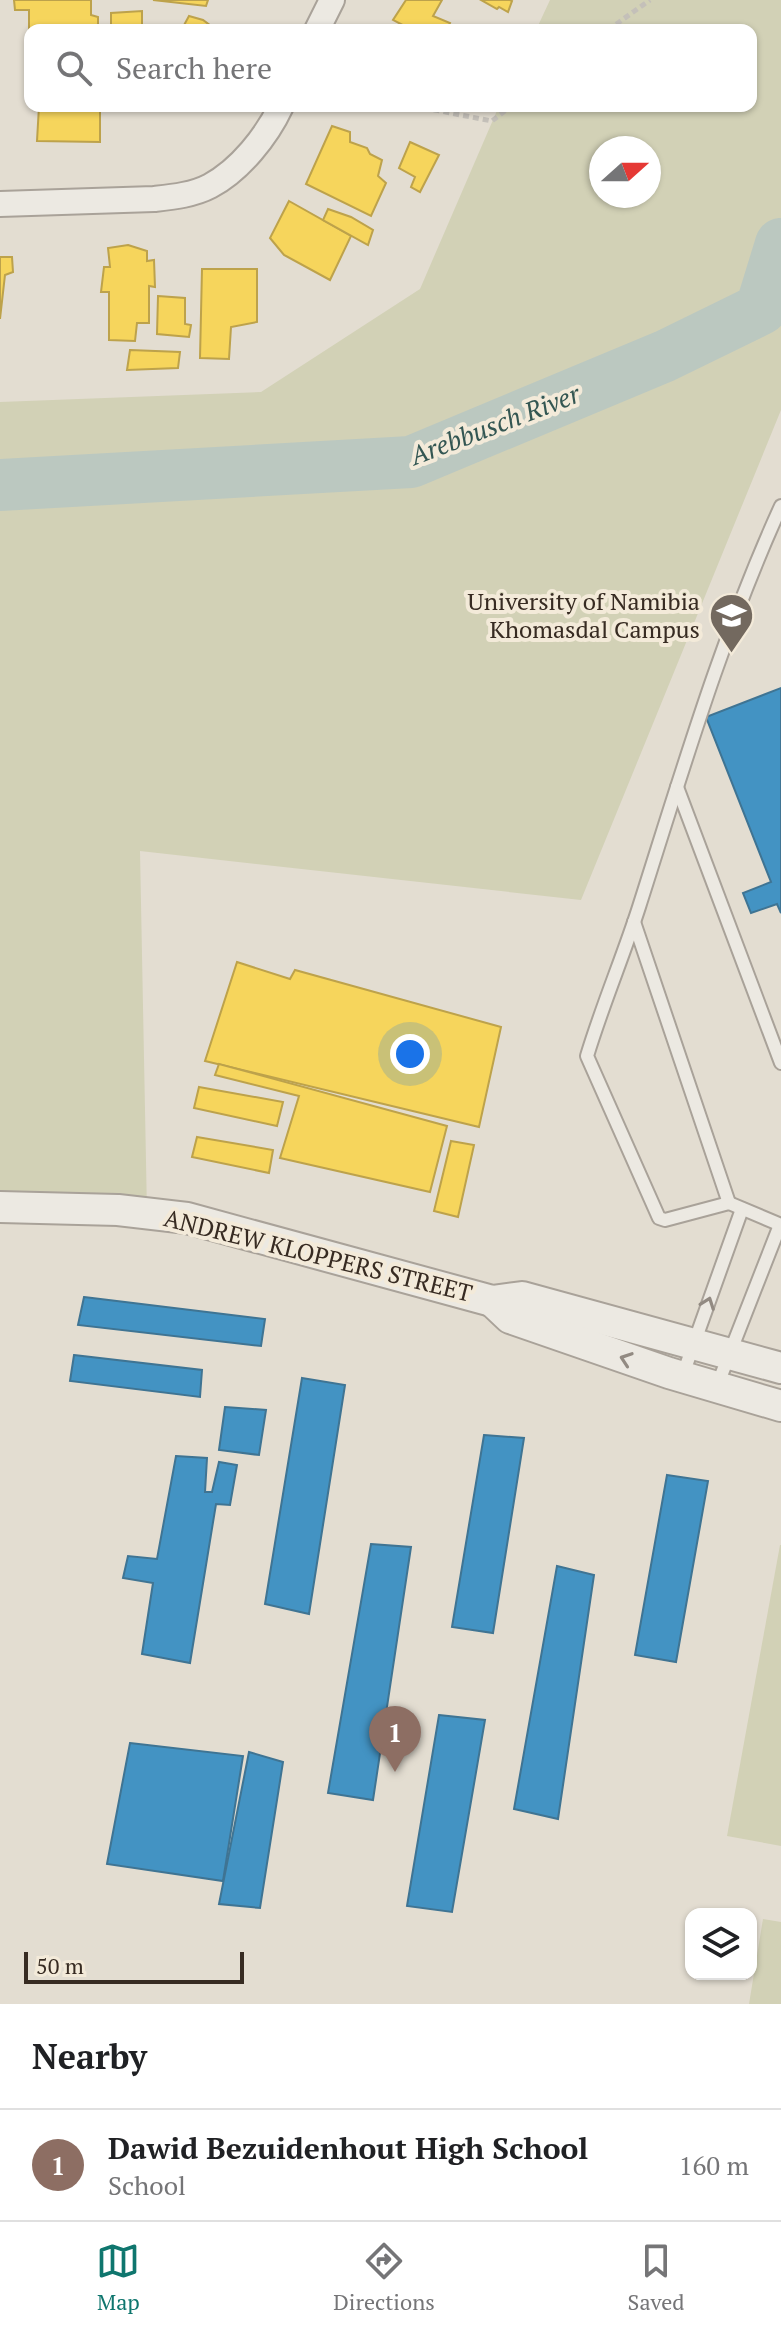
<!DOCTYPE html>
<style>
:root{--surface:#fff;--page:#f2f2f2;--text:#202124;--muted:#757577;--line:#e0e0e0;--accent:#0f766e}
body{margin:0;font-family:"PT Serif",serif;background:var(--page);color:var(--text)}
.controls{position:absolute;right:24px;bottom:24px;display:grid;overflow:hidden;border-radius:16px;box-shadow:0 2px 6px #0004}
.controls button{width:72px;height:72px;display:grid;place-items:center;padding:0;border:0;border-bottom:2px solid var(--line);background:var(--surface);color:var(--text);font:40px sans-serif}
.compass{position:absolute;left:589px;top:136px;width:72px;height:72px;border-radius:50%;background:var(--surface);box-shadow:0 2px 6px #0004;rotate:69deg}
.scale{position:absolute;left:24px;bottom:20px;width:220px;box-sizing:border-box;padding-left:8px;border:4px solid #372b22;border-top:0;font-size:22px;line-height:28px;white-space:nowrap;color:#372b22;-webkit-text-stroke:6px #f3ead9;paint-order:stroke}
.you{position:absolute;left:410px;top:1054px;width:28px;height:28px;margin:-20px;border:6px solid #fff;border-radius:50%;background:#1a73e8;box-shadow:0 0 0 12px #1a73e833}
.badge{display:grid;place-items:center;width:52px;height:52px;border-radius:50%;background:var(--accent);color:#fff;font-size:26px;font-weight:700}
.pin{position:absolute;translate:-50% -66px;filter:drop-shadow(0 2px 4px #0008)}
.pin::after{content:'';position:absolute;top:42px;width:28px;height:24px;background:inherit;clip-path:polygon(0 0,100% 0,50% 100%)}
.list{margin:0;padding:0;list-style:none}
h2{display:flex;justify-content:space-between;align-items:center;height:104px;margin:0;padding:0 32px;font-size:34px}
h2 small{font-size:26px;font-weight:400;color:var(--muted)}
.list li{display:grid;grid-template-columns:52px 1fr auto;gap:24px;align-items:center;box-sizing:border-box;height:112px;padding:0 32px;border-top:2px solid var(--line)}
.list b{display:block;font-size:30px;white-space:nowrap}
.list p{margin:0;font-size:26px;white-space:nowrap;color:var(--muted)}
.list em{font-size:26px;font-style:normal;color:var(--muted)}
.icon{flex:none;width:44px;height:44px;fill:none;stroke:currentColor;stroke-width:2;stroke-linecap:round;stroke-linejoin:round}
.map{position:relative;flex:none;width:781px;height:2004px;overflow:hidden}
.search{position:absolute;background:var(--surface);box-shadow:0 2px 6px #0004;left:24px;right:24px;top:24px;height:88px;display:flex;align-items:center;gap:20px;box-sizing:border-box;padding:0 28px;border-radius:16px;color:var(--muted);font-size:30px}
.sheet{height:216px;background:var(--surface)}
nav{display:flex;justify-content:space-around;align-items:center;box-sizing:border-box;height:112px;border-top:2px solid var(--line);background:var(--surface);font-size:22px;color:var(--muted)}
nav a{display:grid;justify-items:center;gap:4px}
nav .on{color:var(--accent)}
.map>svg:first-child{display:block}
.green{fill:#d2d1b6;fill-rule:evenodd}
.homes{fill:#f6d55c;stroke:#bda24b;stroke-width:2}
.schools{fill:#4393c3;stroke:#3f7493;stroke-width:2}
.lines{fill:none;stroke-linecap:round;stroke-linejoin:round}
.river{stroke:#bbc8c0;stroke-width:52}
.service-casing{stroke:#a9a299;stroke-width:16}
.minor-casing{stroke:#a9a299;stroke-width:28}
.tertiary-casing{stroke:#a9a299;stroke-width:34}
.path{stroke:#c4c0b9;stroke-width:5;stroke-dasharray:6 4;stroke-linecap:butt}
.service{stroke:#ece9e2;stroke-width:12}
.minor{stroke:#ece9e2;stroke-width:24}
.tertiary{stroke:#ece9e2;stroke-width:30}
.oneway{stroke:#928a82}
.labels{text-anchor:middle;stroke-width:8;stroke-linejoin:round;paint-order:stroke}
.poi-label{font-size:24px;fill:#372b22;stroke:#f3ead9;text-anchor:end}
.street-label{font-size:24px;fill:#372b22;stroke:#f3ead9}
.water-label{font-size:26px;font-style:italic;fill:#335652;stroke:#f3ead9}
</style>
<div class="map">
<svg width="781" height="2004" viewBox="0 0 781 2004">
<rect width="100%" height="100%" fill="#e3ddd1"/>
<g class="green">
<path d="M550,0H781V410L581,900L140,851L147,1213L0,1207V402L261,392L420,289L499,106H751V30H536ZM601,148H649V196H601Z"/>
<polygon points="780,1545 781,1545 781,1846 727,1836"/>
<polygon points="763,1919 781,1922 781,2004 749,2004"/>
</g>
<g class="homes">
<polygon points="14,0 91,0 91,15 98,17 98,30 30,30 29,53 29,10 15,10"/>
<polygon points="153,0 208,0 206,6"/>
<polygon points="406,0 442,0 433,16 450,23 447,30 412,30 393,20"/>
<polygon points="481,0 510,0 512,1 508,12 499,7 497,9"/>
<polygon points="142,11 142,30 111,30 111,13"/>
<polygon points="189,16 203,20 211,26 210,30 178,30 180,26 183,27"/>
<polygon points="39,106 100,106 100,142 37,141"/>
<polygon points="332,126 350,132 350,142 367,148 370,154 382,160 378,176 386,183 371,216 306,184"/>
<polygon points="410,142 439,155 420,192 411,187 415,177 399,168"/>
<polygon points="289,201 351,236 330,280 284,255 270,238"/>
<polygon points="328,209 351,217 373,230 368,245 323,220"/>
<polygon points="128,245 147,251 147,261 154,260 155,287 149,286 149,323 137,323 135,341 109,340 109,292 101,292 104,267 110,267 108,248"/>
<polygon points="0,257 12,257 13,272 5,275 0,319"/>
<polygon points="202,269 257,269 257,322 231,327 229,359 200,358"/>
<polygon points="158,296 185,298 185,324 191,325 189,337 157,334"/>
<polygon points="130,350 180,352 178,368 127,370"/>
<polygon points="237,962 290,979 295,970 501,1027 479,1127 205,1061"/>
<polygon points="219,1064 447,1126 430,1192 280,1158 299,1096 215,1075"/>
<polygon points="199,1087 283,1102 277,1126 194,1108"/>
<polygon points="197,1137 273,1150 269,1173 192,1157"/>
<polygon points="451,1141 474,1145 458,1217 434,1211"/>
</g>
<g class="schools">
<polygon points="781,688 781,913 777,904 751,913 743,893 771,882 706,717"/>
<polygon points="84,1297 265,1319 261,1346 78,1325"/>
<polygon points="74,1355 202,1370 200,1397 70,1381"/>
<polygon points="302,1378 345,1385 309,1614 265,1604"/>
<polygon points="225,1407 266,1410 259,1455 219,1450"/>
<polygon points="484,1435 524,1438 493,1633 452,1627"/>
<polygon points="176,1456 207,1458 205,1492 212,1492 219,1462 237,1465 230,1505 216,1504 190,1663 142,1654 153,1583 123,1578 128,1556 157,1559"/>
<polygon points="667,1475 708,1481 676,1662 635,1655"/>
<polygon points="371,1544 411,1547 373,1800 328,1793"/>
<polygon points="557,1566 594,1575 558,1819 514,1809"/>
<polygon points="439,1715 485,1720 452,1912 407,1906"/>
<polygon points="130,1743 243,1756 223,1881 107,1864"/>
<polygon points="249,1752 283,1762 260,1908 219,1904"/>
</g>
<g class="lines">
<polyline class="river" points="0,485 411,462 665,356 761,309 781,244"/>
<defs>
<g id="service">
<path d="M781,506C722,635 682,772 639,907C623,957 602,1006 587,1056L659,1218L665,1220L729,1203L781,1225"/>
<polyline points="677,787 781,1063"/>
<polyline points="634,922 729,1203"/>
<polyline points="682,1377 742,1209"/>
<polyline points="717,1386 780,1225"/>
</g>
<g id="minor">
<polyline points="317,30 332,0"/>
<path d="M0,204L154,199C172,197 193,195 210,186C240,170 267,136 281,106"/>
</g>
<g id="tertiary">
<polyline points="0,1207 118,1210 187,1218 492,1301 522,1297 781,1368"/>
<polyline points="492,1301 510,1318 669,1373 781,1406"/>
</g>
</defs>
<use href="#service" class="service-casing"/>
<use href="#minor" class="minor-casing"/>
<use href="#tertiary" class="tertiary-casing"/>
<g class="path">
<polyline points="608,30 650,0"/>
<polyline points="414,106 492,121 511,106"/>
</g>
<use href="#service" class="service"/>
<use href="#minor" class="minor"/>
<use href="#tertiary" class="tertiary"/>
</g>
<defs><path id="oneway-chevron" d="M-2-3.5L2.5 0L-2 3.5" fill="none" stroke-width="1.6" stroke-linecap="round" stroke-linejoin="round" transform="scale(2)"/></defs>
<g class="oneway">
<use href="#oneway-chevron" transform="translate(708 1303) rotate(-70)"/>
<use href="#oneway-chevron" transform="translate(626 1359) rotate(-161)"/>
</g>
<defs>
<symbol id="university-pin" viewBox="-11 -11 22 30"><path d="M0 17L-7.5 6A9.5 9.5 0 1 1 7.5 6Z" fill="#73695f" stroke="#f3ead9"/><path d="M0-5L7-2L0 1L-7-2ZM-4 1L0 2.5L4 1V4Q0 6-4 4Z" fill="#fff"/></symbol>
</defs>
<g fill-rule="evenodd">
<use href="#university-pin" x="706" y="590" width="51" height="69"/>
</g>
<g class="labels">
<g class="poi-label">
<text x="700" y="610">University of Namibia<tspan x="700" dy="28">Khomasdal Campus</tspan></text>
</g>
<g class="street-label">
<text transform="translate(318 1256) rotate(14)" y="8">ANDREW KLOPPERS STREET</text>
</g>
<g class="water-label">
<text transform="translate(495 425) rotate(-21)" y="9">Arebbusch River</text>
</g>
</g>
</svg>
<div class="controls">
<button><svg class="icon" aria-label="layers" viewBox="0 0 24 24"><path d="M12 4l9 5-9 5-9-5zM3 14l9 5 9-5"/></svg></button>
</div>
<svg class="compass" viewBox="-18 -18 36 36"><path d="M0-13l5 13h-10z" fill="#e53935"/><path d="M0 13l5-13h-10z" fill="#757577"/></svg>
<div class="scale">50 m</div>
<div class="you"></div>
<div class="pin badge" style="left:395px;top:1772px;background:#8d6e63">1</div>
<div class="search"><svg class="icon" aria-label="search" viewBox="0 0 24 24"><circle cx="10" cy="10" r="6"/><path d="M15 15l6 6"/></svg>Search here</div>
</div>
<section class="sheet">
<h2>Nearby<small></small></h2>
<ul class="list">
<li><span class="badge" style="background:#8d6e63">1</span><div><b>Dawid Bezuidenhout High School</b><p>School</p></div><em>160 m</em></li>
</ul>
</section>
<nav>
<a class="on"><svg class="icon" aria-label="map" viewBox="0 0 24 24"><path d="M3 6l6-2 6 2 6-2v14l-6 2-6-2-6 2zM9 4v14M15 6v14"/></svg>Map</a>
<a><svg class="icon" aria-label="directions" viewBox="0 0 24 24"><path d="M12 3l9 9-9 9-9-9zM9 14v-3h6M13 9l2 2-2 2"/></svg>Directions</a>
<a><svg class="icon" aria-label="saved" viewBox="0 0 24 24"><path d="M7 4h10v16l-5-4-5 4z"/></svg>Saved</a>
</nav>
